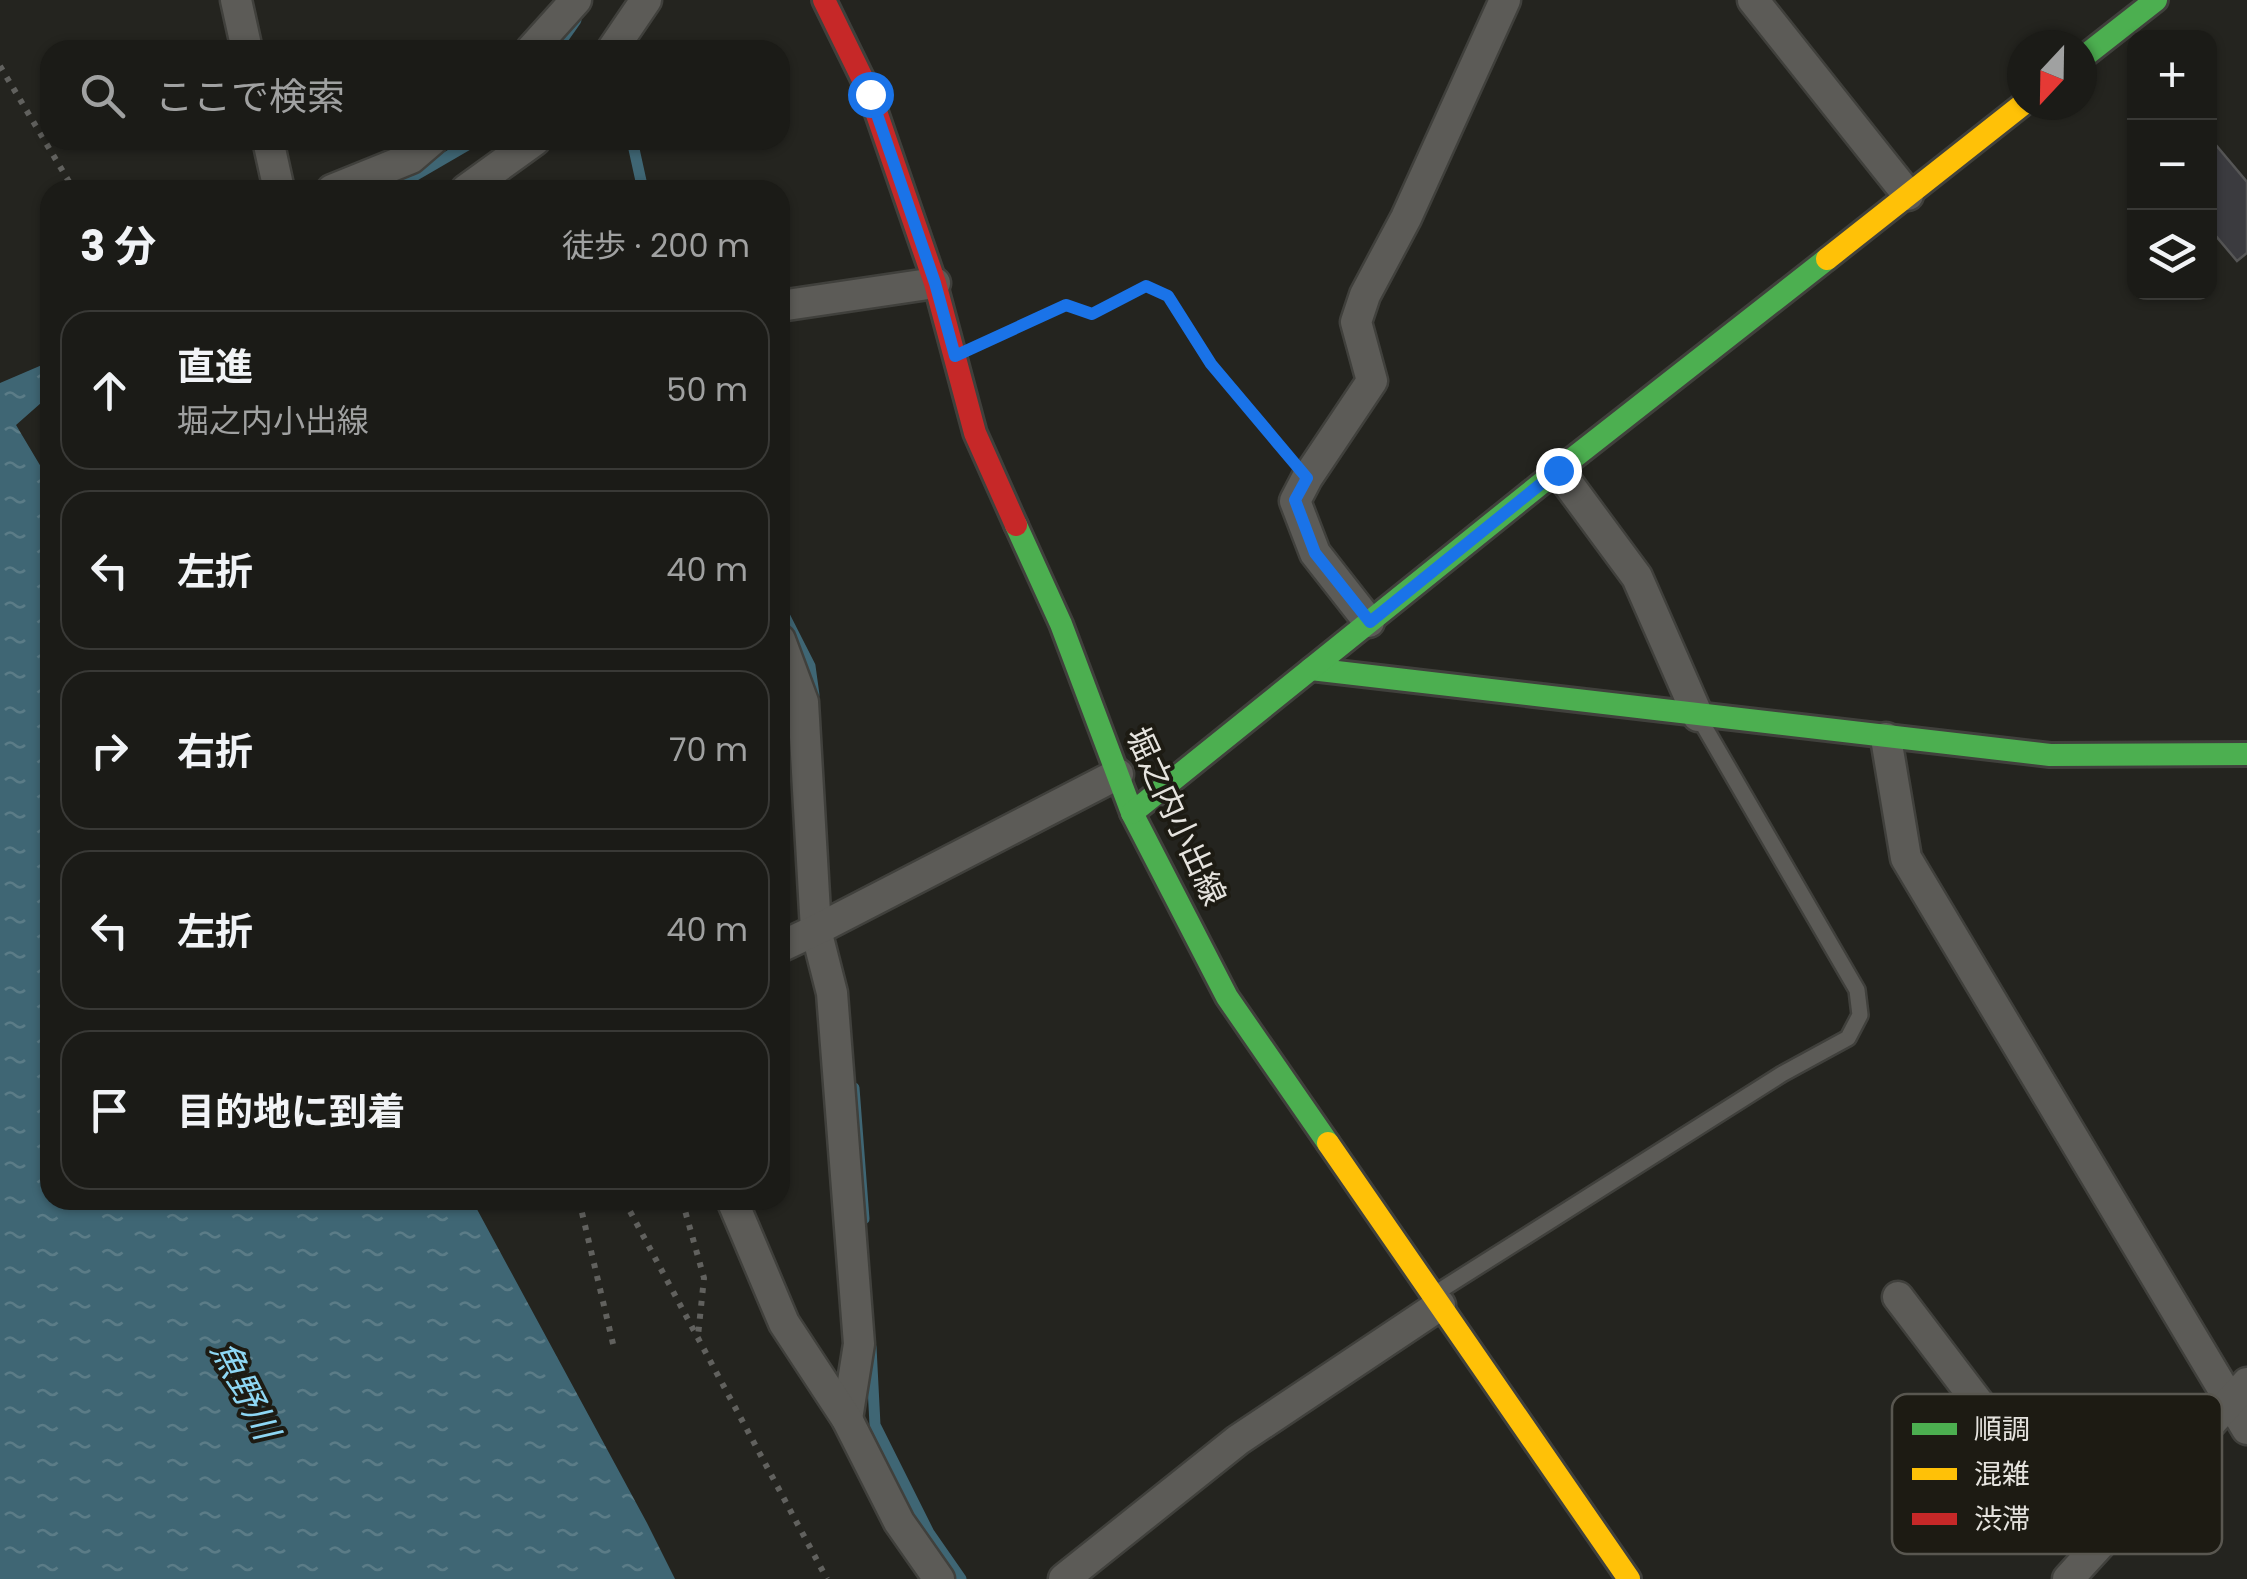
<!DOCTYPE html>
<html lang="ja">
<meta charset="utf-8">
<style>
:root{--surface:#1b1b17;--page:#282824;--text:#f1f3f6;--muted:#a0a1a1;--line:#393936}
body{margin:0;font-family:Poppins,"Noto Sans JP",sans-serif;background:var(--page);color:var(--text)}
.controls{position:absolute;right:30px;top:30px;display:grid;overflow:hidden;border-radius:20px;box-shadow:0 2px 8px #0004}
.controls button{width:90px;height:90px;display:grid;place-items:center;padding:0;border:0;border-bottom:2px solid var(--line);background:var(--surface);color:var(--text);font:50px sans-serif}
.compass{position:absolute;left:2007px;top:30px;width:90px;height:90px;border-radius:50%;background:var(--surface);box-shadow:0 2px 8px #0004;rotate:202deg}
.stop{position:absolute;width:30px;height:30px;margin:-22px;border:8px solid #1a73e8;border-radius:50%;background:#fff}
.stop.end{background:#1a73e8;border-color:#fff;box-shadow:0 2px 10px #0008}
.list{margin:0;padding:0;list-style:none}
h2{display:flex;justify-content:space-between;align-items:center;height:130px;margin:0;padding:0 40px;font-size:42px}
h2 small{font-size:32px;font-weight:400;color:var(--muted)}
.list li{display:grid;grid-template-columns:65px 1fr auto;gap:30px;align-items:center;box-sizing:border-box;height:160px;margin:0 20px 20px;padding:0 20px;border:2px solid var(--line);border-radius:30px}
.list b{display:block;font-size:38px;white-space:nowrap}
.list p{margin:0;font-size:32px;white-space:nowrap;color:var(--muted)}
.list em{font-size:32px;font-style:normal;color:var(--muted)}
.icon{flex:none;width:55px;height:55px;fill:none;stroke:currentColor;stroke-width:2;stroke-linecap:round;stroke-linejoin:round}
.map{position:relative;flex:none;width:2247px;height:1579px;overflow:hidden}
.search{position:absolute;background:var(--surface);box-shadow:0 2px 8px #0004;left:40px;top:40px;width:750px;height:110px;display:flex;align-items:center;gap:25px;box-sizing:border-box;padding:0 35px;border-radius:30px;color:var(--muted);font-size:38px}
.panel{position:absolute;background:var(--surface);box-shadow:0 2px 8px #0004;left:40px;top:180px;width:750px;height:1030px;border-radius:30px}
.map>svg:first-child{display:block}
.water{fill:url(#water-ripples)}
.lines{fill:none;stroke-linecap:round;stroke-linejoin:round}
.stream{stroke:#3f6674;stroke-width:11}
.building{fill:#3b3b3f;stroke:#565656;stroke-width:2.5}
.lane-casing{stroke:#40403c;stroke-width:20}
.street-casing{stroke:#40403c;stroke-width:35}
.fast-casing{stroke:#40403c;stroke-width:28}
.slow-casing{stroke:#40403c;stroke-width:28}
.jam-casing{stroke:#40403c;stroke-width:28}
.path{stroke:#61615e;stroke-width:6;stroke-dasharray:5 8;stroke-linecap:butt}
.lane{stroke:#5c5b57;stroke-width:15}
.street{stroke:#5c5b57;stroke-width:30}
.fast{stroke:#4caf50;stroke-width:22}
.slow{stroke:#ffc107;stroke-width:22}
.jam{stroke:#c62828;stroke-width:22}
.route{stroke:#1a73e8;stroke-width:12}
.labels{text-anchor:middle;stroke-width:8;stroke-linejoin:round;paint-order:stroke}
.street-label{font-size:32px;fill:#e5e3de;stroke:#1d1b13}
.water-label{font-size:35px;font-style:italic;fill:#8ed7f4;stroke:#1d1b13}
.key{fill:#1d1b13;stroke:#595750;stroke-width:2.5}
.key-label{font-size:28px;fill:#e5e3de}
</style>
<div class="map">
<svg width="2247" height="1579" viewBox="0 0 2247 1579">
<defs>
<pattern id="water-ripples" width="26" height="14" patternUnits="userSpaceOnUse" patternTransform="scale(2.5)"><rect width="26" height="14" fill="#3f6674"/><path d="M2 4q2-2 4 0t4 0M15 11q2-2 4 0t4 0" fill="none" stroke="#5b7c87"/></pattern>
</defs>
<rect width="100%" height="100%" fill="#24241f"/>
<polygon class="water" points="49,362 50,395 16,425 50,482 50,1200 472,1200 647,1523 675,1579 0,1579 0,383"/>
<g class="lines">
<g class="stream">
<polyline points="555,50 576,20"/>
<polyline points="632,140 643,190"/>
<polyline points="390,190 476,140"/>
<polyline points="780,607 810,666 814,695"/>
<polyline points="854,1088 864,1219"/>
<polyline points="871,1347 875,1425 929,1533 961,1579"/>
</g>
</g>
<polygon class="building" points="2210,138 2247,182 2247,253 2237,261 2210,229"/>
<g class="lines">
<defs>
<polyline id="lane" points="1436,1293 1782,1074 1848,1038 1860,1015 1857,990 1701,721"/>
<g id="street">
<polyline points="236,0 247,50"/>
<polyline points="1753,0 1908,195"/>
<polyline points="531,50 576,0"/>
<polyline points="612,50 646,0"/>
<polyline points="268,140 279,190"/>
<polyline points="332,190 411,158 432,140"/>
<polyline points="466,190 535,140"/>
<polyline points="780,306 935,283"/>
<polyline points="1558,470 1637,577 1698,716"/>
<polyline points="1369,622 1315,553 1295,501 1307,478 1372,381 1356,322 1365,295 1406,218 1505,0"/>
<polyline points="780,640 803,702 816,930 832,993 859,1344 847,1419"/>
<polyline points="1886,738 1906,858 2247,1429"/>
<polyline points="780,947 816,930 1118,774"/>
<polyline points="732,1200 784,1323 847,1419 899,1522 939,1579"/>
<polyline points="1898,1297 2040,1484 2094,1550"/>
<polyline points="1064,1579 1238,1440 1440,1305"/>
<polyline points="2068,1579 2247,1383"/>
</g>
<g id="fast">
<polyline points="2082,58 2156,0"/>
<polyline points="1016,525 1061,624 1132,813 1227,997 1328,1143"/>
<polyline points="1311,669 2050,755 2247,754"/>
<polyline points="1132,813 1558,470 1827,259"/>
</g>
<g id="slow">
<polyline points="1827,259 2022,105"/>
<polyline points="1328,1143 1629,1579"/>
</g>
<polyline id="jam" points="824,0 870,94 935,283 975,433 1016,525"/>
</defs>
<use href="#lane" class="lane-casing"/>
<use href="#street" class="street-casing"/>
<use href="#fast" class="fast-casing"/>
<use href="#slow" class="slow-casing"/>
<use href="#jam" class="jam-casing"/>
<g class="path">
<polyline points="0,66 74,190"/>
<polyline points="988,341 1066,305 1092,315 1146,286 1168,296 1211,363 1287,454"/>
<polyline points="579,1200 614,1348"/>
<polyline points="624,1200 827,1579"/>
<polyline points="682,1200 704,1278 698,1336"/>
</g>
<use href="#lane" class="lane"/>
<use href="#street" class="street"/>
<use href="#fast" class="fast"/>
<use href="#slow" class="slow"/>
<use href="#jam" class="jam"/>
</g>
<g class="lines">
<polyline class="route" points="870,94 935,283 955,356 1066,305 1092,314 1146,286 1168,296 1211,364 1307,478 1295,500 1315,553 1370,622 1558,470"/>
</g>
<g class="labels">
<g class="street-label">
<text transform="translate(1176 816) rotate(65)" y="11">堀之内小出線</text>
</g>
<g class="water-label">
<text transform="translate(245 1390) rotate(63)" y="12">魚野川</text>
</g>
</g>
<rect x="1892" y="1394" width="330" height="160" rx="15" class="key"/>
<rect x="1912" y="1423" width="45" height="12" fill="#4caf50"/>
<rect x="1912" y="1468" width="45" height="12" fill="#ffc107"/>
<rect x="1912" y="1513" width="45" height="12" fill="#c62828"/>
<g class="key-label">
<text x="1974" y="1439">順調</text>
<text x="1974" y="1484">混雑</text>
<text x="1974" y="1529">渋滞</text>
</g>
</svg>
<div class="controls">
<button>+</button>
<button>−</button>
<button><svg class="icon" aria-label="layers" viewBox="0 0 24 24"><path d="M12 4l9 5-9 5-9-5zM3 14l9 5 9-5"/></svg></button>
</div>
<svg class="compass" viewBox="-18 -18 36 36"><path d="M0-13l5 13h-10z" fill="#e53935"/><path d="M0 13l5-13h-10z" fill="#a0a1a1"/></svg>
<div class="stop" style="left:870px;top:94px"></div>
<div class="stop end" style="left:1558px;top:470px"></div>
<div class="search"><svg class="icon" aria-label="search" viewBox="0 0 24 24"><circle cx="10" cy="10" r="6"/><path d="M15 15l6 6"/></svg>ここで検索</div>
<section class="panel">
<h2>3 分<small>徒歩 · 200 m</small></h2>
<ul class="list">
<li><svg class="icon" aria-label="ahead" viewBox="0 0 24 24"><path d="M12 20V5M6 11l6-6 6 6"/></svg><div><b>直進</b><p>堀之内小出線</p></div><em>50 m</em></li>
<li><svg class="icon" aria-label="left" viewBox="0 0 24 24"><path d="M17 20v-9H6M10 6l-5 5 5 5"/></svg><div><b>左折</b></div><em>40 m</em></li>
<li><svg class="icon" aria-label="right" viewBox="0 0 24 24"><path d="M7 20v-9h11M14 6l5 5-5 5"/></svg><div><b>右折</b></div><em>70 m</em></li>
<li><svg class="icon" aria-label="left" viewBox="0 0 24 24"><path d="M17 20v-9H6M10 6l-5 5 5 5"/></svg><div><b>左折</b></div><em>40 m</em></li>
<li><svg class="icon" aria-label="arrive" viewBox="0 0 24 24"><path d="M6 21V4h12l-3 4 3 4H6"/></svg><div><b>目的地に到着</b></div></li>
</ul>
</section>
</div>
